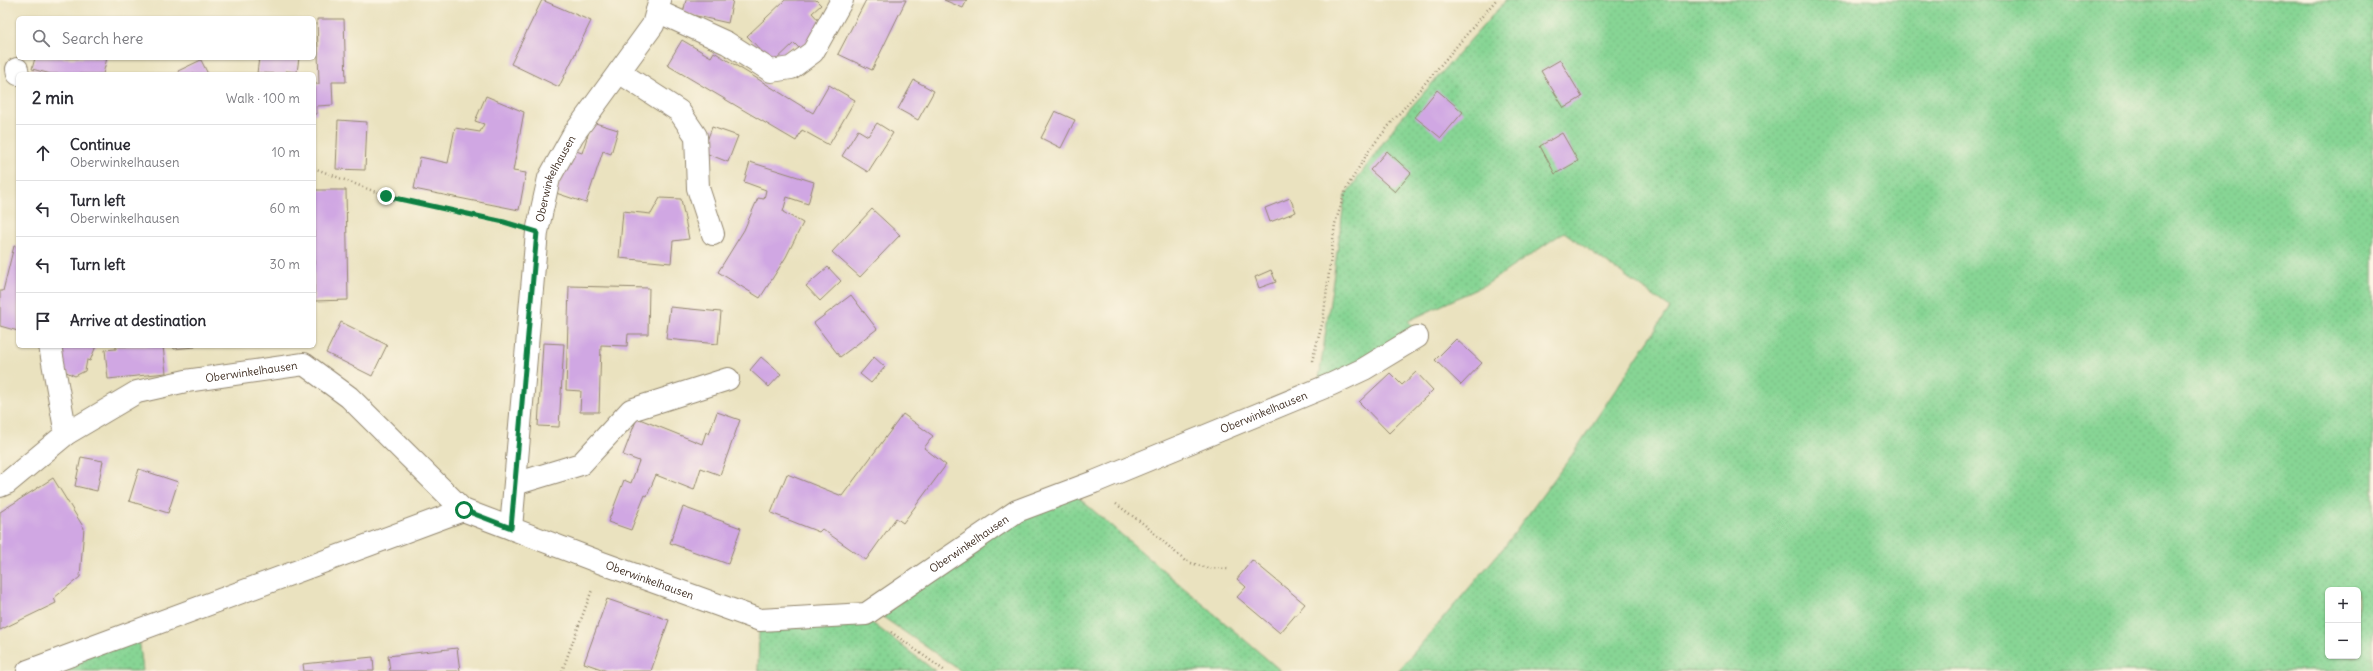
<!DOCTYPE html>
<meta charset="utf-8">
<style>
:root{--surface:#fff;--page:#f2f2f3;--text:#2b2b33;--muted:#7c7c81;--line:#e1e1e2}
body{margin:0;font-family:Delius,sans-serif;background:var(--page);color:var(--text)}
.controls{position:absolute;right:12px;bottom:12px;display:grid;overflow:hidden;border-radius:6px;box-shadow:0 1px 3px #0004}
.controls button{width:36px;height:36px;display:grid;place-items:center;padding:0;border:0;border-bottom:1px solid var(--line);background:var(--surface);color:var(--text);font:20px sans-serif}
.stop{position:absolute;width:12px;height:12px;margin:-9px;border:3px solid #0b8043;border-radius:50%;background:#fff}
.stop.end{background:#0b8043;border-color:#fff;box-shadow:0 1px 4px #0008}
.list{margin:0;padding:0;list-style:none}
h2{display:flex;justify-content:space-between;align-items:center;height:52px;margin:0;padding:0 16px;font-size:17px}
h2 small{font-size:13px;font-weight:400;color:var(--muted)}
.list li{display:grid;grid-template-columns:26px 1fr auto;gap:12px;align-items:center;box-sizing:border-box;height:56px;padding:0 16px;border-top:1px solid var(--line)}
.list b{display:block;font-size:15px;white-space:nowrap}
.list p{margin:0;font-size:13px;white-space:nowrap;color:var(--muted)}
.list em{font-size:13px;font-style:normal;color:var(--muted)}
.icon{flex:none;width:22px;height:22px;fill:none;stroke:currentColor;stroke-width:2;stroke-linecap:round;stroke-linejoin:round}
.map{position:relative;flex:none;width:2373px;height:671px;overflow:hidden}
.search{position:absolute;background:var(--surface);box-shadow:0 1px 3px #0004;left:16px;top:16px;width:300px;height:44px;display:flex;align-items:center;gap:10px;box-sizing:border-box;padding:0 14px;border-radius:6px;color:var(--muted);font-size:15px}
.panel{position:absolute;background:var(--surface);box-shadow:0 1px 3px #0004;left:16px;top:72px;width:300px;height:276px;border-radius:6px}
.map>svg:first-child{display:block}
.green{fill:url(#green-dots);stroke:#618059;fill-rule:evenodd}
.building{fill:#d0a7e3}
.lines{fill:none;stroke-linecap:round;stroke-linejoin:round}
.minor-casing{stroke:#92866e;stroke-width:24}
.path{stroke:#92866e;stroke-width:2.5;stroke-dasharray:1 3;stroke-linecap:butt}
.minor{stroke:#fff;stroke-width:22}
.route{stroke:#0b8043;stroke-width:5}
.labels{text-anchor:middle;stroke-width:3;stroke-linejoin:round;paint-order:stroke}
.street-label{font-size:11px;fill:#3b2a1e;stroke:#fcf5e5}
</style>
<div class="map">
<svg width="2373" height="671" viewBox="0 0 2373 671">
<defs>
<pattern id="green-dots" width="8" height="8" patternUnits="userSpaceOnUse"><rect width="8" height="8" fill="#87d594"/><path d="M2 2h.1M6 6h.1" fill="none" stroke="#75b77f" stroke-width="1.8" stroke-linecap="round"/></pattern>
</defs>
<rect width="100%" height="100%" fill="#fcf5e5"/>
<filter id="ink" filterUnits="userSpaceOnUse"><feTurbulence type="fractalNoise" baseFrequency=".025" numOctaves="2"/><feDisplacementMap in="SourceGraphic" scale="8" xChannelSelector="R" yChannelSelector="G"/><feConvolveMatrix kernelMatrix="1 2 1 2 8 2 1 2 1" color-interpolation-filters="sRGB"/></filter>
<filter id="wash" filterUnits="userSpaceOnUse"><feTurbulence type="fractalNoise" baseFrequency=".012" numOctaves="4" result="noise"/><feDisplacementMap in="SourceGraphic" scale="16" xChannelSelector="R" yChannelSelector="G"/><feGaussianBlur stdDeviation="0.9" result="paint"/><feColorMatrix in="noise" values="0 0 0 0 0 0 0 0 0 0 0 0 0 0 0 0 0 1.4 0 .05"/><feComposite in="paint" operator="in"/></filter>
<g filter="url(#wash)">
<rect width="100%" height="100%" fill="#eae2bf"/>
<g class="green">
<path d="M1506,0H2373V671H1398L1505,546L1572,455L1670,308L1564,232L1487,284L1408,321L1417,331L1318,386L1345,196L1398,122ZM2328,590H2358V656H2328Z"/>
<polygon points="1074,494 1281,671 961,671 883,617 952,559 1018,515"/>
<polygon points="871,622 935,671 758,671 759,630"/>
<polygon points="139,638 143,671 64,671 63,665"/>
</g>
<g id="blocks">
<g class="building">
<polygon points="542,0 591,21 559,87 511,64"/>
<polygon points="686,0 733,0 728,23 683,13"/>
<polygon points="785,0 816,0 821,5 812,13 824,26 800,49 794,43 773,63 747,36"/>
<polygon points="866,0 906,0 872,70 838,54"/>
<polygon points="944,0 967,0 963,8"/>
<polygon points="317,19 344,19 346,82 332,82 333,105 317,106 317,114 314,114 314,84 319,84"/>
<polygon points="682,40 711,57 714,52 813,113 829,85 855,100 829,145 802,130 796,141 667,65"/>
<polygon points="35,58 107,58 103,74 51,74 32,69"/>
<polygon points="259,58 299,58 297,72 286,71 286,74 257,73"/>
<polygon points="201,60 208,74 179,74 178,71"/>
<polygon points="1560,60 1582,97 1564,108 1541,71"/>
<polygon points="914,80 934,91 918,120 898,109"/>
<polygon points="1437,90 1463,112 1441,138 1415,117"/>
<polygon points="486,96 524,112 513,171 526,173 519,210 414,189 420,157 448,163 455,128 480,132 484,124 475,121"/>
<polygon points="1055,111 1075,120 1061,148 1041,138"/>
<polygon points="338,120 367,122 365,170 336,169"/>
<polygon points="592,122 618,130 611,154 603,151 586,203 556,193 570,149 582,153"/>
<polygon points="877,123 893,133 868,172 842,156 858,130 868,136"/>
<polygon points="712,127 738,136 728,162 703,152"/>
<polygon points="1562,133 1578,161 1555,174 1540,146"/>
<polygon points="1387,151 1411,173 1395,192 1370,170"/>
<polygon points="750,162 814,182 808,204 787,197 783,212 803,223 786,257 760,298 718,272 744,230 758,198 764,199 766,190 744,182"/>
<polygon points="314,190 346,190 348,300 314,301"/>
<polygon points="660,198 681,199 689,239 673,241 671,263 619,258 623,211 651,214"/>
<polygon points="1290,198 1296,212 1270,222 1265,208"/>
<polygon points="872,209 900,235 860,277 832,252"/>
<polygon points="14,246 18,247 18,331 0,326 0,291 3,291"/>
<polygon points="828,267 841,281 820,301 806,286"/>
<polygon points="1271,270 1276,282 1259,288 1255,277"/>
<polygon points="569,286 649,288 648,334 628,334 627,346 601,345 599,412 580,412 581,391 566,390"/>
<polygon points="851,295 877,329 840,357 814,323"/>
<polygon points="670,307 721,312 718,344 666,339"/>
<polygon points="341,322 387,345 372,376 326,353"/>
<polygon points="1456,339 1482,363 1461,385 1435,360"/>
<polygon points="543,343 564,344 559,427 538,426"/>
<polygon points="57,346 96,346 90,361 87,360 85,371 75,376 62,370 58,360 63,351 56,349"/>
<polygon points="116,346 163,346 166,373 108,379 105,350 116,349"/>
<polygon points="173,346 195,346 195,347 174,349"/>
<polygon points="761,357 781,374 769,387 750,370"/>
<polygon points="874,357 885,367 871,383 860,374"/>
<polygon points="1416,372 1433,390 1389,433 1359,402 1390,373 1402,385"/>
<polygon points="717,412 740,420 720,475 701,468 694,490 656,475 647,496 645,495 631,530 608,522 624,480 631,483 639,461 623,455 637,418 702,444 706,432 709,434"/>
<polygon points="903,414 933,436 924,448 946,465 903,523 896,518 866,560 822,529 819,532 771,513 787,474 842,496"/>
<polygon points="81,457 103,461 97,491 75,486"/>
<polygon points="139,469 178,482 168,513 129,501"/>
<polygon points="53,478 84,528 80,577 54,598 56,603 0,630 0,512"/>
<polygon points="683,507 741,528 728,564 670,543"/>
<polygon points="1252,560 1305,604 1280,633 1237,597 1246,587 1237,579"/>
<polygon points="607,599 669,620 651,671 607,671 584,663"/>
<polygon points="457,648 460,671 390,671 388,656"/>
<polygon points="373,657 374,671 304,671 303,664"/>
</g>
</g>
</g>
<g filter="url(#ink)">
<use href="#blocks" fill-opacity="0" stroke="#92866e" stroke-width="1"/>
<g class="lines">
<defs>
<g id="minor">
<polyline points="657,11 727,43 771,71 791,68 813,52 842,0"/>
<polyline points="17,69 18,74"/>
<polyline points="619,72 679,111 696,136 698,188 713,234"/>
<polyline points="50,346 66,434"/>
<polyline points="515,484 581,464 631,410 728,379"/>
<path id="s1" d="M0,486L7,483L66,434L137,392L186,381L304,364L349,397L463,510L602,563L760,620L866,614L1017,511L1094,482L1332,384L1364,369L1417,337"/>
<path id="s2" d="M511,528L537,232L549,178L573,135L653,25L660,0"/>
<polyline points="28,671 463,510"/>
</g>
</defs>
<use href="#minor" class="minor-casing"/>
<g class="path">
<polyline points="314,168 386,196 509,223"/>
<polyline points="1312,361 1323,321 1335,224 1346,189 1370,149 1392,122 1496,0"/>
<polyline points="1116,504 1145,525 1185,561 1207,568 1228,569"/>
<polyline points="891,632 945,671"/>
<polyline points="562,671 592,590"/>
</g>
<use href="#minor" class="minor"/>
</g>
</g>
<g class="lines" filter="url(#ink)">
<polyline class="route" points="386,196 504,222 537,232 511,528 464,510"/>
</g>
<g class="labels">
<g class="street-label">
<text dy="4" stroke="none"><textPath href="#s2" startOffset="354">Oberwinkelhausen</textPath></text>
<text dy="4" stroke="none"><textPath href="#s1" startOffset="283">Oberwinkelhausen</textPath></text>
<text dy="4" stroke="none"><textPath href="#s1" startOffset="1424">Oberwinkelhausen</textPath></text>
<text dy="4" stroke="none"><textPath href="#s1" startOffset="1100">Oberwinkelhausen</textPath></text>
<text dy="4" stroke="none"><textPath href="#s1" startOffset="752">Oberwinkelhausen</textPath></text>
</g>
</g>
</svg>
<div class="controls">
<button>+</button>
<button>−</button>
</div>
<div class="stop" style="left:464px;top:510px"></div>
<div class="stop end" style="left:386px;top:196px"></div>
<div class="search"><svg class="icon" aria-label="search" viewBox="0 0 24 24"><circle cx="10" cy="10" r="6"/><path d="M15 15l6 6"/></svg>Search here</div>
<section class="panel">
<h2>2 min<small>Walk · 100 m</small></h2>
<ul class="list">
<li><svg class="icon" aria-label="ahead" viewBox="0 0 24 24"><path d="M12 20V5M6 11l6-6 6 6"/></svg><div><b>Continue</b><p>Oberwinkelhausen</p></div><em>10 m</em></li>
<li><svg class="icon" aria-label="left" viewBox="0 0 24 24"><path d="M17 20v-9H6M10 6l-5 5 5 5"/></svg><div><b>Turn left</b><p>Oberwinkelhausen</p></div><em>60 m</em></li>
<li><svg class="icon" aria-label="left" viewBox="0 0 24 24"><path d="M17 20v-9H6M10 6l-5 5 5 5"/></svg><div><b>Turn left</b></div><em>30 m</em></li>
<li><svg class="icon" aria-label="arrive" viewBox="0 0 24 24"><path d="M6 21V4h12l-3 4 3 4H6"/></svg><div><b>Arrive at destination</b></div></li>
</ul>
</section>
</div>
